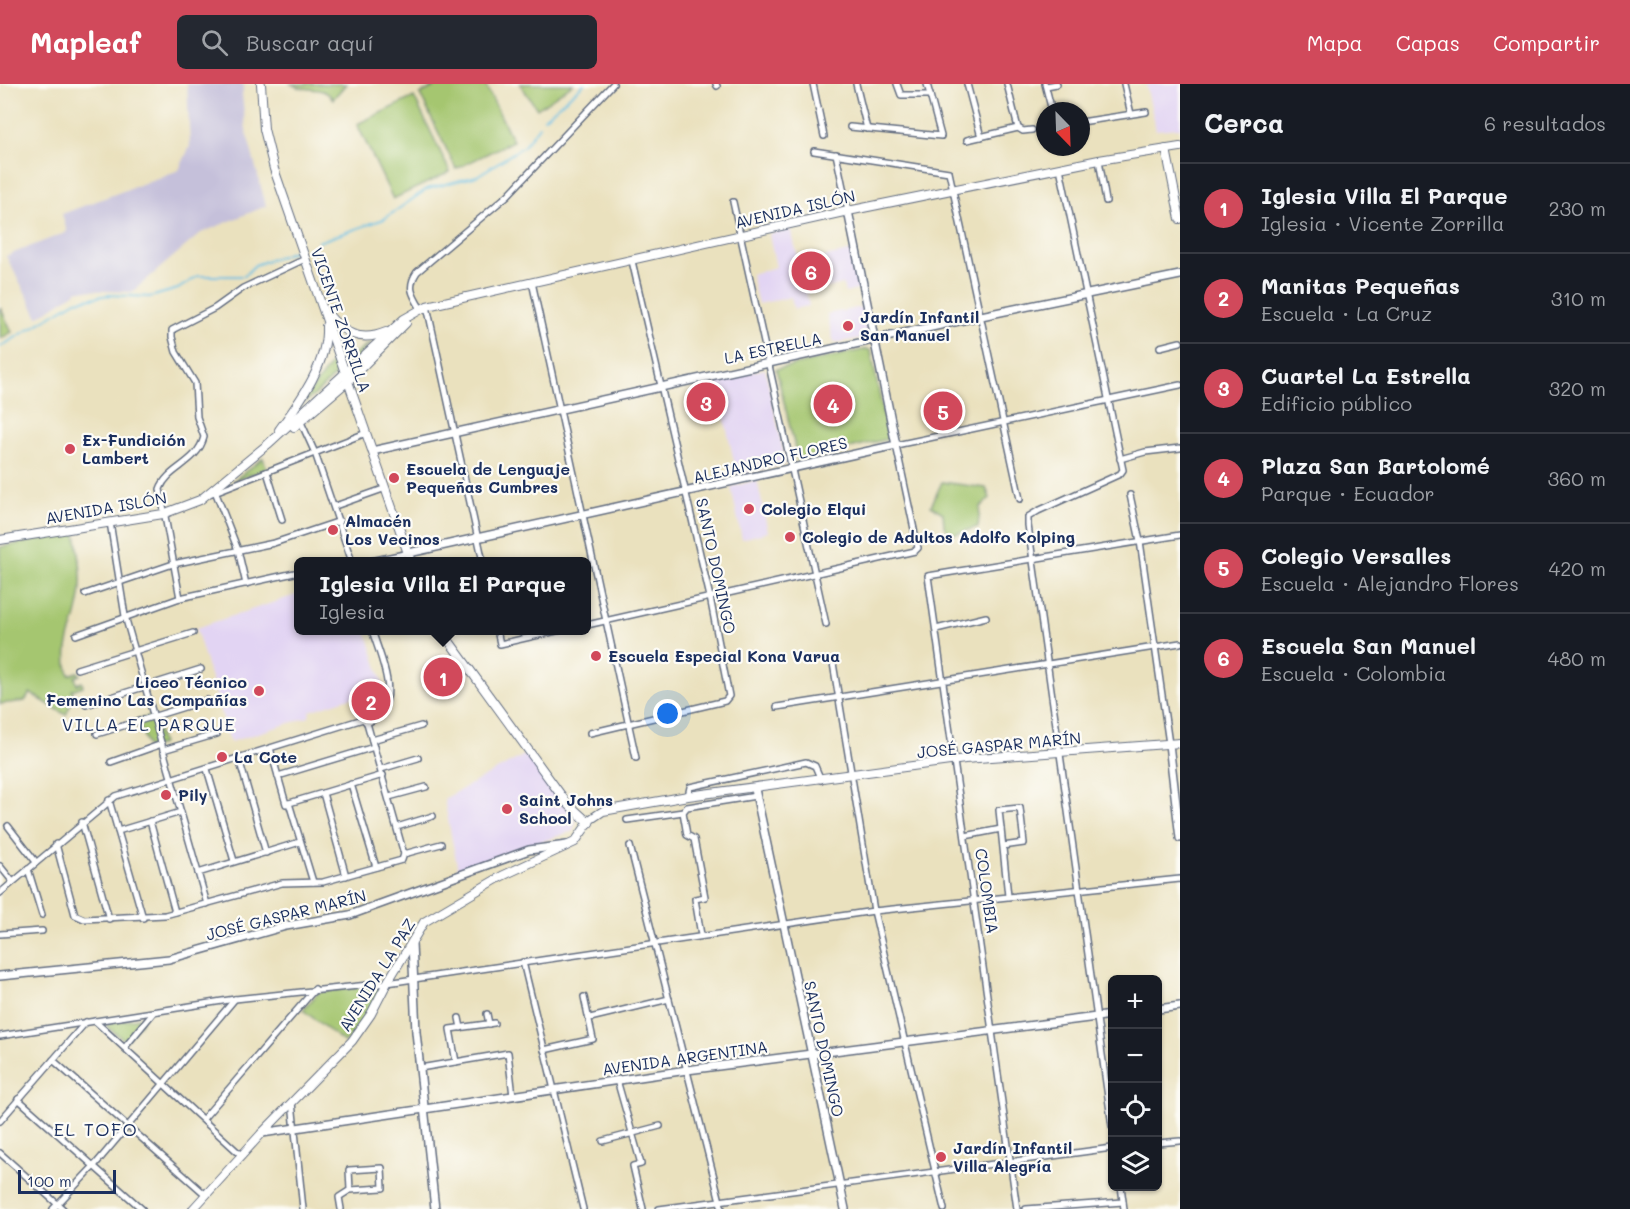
<!DOCTYPE html>
<html lang="es">
<meta charset="utf-8">
<style>
:root{--surface:#171b24;--page:#242831;--text:#f1f3f6;--muted:#9ea1a6;--line:#363941;--accent:#d1495b}
body{margin:0;font-family:Mali,sans-serif;background:var(--page);color:var(--text)}
.controls{position:absolute;right:18px;bottom:18px;display:grid;overflow:hidden;border-radius:9px;box-shadow:0 2px 4px #0004}
.controls button{width:54px;height:54px;display:grid;place-items:center;padding:0;border:0;border-bottom:2px solid var(--line);background:var(--surface);color:var(--text);font:30px sans-serif}
.compass{position:absolute;left:1036px;top:18px;width:54px;height:54px;border-radius:50%;background:var(--surface);box-shadow:0 2px 4px #0004;rotate:157deg}
.scale{position:absolute;left:18px;bottom:15px;width:98px;box-sizing:border-box;padding-left:6px;border:3px solid #1b2f5e;border-top:0;font-size:16px;line-height:21px;white-space:nowrap;color:#1b2f5e;-webkit-text-stroke:4px #fdfcf7;paint-order:stroke}
.you{position:absolute;left:668px;top:630px;width:21px;height:21px;margin:-15px;border:4px solid #fff;border-radius:50%;background:#1a73e8;box-shadow:0 0 0 9px #1a73e833}
.badge{display:grid;place-items:center;width:39px;height:39px;border-radius:50%;background:var(--accent);color:#fff;font-size:20px;font-weight:700}
.pin{position:absolute;translate:-50% -50%;border:3px solid #fff;box-shadow:0 2px 6px #0006}
.popup{position:absolute;left:294px;top:473px;width:297px;height:78px;box-sizing:border-box;display:grid;place-content:center;border-radius:9px;background:var(--surface);filter:drop-shadow(0 2px 4px #0005);font-size:20px;white-space:nowrap;color:var(--muted)}
.popup b{font-size:22px;color:var(--text)}
.popup::after{content:'';position:absolute;left:50%;top:100%;margin-left:-12px;border:12px solid transparent;border-top-color:var(--surface)}
.list{margin:0;padding:0;list-style:none}
h2{display:flex;justify-content:space-between;align-items:center;height:78px;margin:0;padding:0 24px;font-size:26px}
h2 small{font-size:20px;font-weight:400;color:var(--muted)}
.list li{display:grid;grid-template-columns:39px 1fr auto;gap:18px;align-items:center;box-sizing:border-box;height:90px;padding:0 24px;border-top:2px solid var(--line)}
.list b{display:block;font-size:22px;white-space:nowrap}
.list p{margin:0;font-size:20px;white-space:nowrap;color:var(--muted)}
.list em{font-size:20px;font-style:normal;color:var(--muted)}
.icon{flex:none;width:33px;height:33px;fill:none;stroke:currentColor;stroke-width:2;stroke-linecap:round;stroke-linejoin:round}
.map{position:relative;flex:none;width:1180px;height:1125px;overflow:hidden}
header{display:flex;align-items:center;gap:36px;box-sizing:border-box;height:84px;padding:0 30px;background:var(--accent);color:#fff}
header strong{font-size:28px}
nav{display:flex;gap:33px;margin-inline-start:auto;font-size:21px}
.search{width:420px;height:54px;background:var(--page);display:flex;align-items:center;gap:15px;box-sizing:border-box;padding:0 21px;border-radius:9px;color:var(--muted);font-size:22px}
main{display:flex}
aside{flex:1;background:var(--surface)}
.map>svg:first-child{display:block}
.built{fill:#e2d4f3}
.industrial{fill:#c5c0da}
.green{fill:#a5c66f;stroke:#607a66;stroke-width:1.5}
.lines{fill:none;stroke-linecap:round;stroke-linejoin:round}
.stream{stroke:#65bee2;stroke-width:2}
.minor-casing{stroke:#636d80;stroke-width:8}
.tertiary-casing{stroke:#636d80;stroke-width:10}
.secondary-casing{stroke:#636d80;stroke-width:10}
.minor{stroke:#fff;stroke-width:5}
.tertiary{stroke:#fff;stroke-width:7}
.secondary{stroke:#fff;stroke-width:8}
.poi-dot{fill:#d1495b;stroke:#fdfcf7;stroke-width:2}
.labels{text-anchor:middle;stroke-width:4.5;stroke-linejoin:round;paint-order:stroke}
.street-label{font-size:16px;fill:#1b2f5e;stroke:#fdfcf7}
.poi-label{font-size:16px;font-weight:bold;fill:#1b2f5e;stroke:#fdfcf7;text-anchor:start}
.neighbourhood-label{font-size:18px;letter-spacing:1.5px;fill:#1b2f5e;stroke:#fdfcf7}
</style>
<header>
<strong>Mapleaf</strong>
<div class="search"><svg class="icon" aria-label="search" viewBox="0 0 24 24"><circle cx="10" cy="10" r="6"/><path d="M15 15l6 6"/></svg>Buscar aquí</div>
<nav><a>Mapa</a><a>Capas</a><a>Compartir</a></nav>
</header>
<main>
<div class="map">
<svg width="1180" height="1125" viewBox="0 0 1180 1125">
<rect width="100%" height="100%" fill="#fdfcf7"/>
<filter id="ink" filterUnits="userSpaceOnUse"><feTurbulence type="fractalNoise" baseFrequency=".0167" numOctaves="2"/><feDisplacementMap in="SourceGraphic" scale="12" xChannelSelector="R" yChannelSelector="G"/><feConvolveMatrix kernelMatrix="1 2 1 2 8 2 1 2 1" color-interpolation-filters="sRGB"/></filter>
<filter id="wash" filterUnits="userSpaceOnUse"><feTurbulence type="fractalNoise" baseFrequency=".008" numOctaves="4" result="noise"/><feDisplacementMap in="SourceGraphic" scale="24" xChannelSelector="R" yChannelSelector="G"/><feGaussianBlur stdDeviation="1.35" result="paint"/><feColorMatrix in="noise" values="0 0 0 0 0 0 0 0 0 0 0 0 0 0 0 0 0 1.4 0 .05"/><feComposite in="paint" operator="in"/></filter>
<g filter="url(#wash)">
<rect width="100%" height="100%" fill="#eae1be"/>
<g class="built">
<polygon points="1146,0 1180,0 1180,44 1156,46"/>
<polygon points="791,146 799,178 854,167 862,205 845,209 843,200 806,209 809,222 794,225 791,213 758,220 751,190 776,183 769,150"/>
<polygon points="863,223 868,253 834,259 827,230"/>
<polygon points="765,285 786,380 737,391 716,296"/>
<polygon points="757,396 768,448 742,455 731,403"/>
<polygon points="299,510 299,546 366,547 384,603 310,627 309,633 230,658 196,544"/>
<polygon points="528,669 576,736 573,747 458,786 444,715"/>
</g>
<polygon class="industrial" points="187,0 244,0 242,11 246,46 266,122 201,149 132,208 79,206 38,233 6,172 67,148 62,130 179,86 190,62"/>
<g class="green">
<path d="M291,0H346L333,15C322,0 306,9 291,0Z"/>
<polygon points="440,0 485,0 513,57 456,85 420,10"/>
<polygon points="520,0 573,0 537,25"/>
<polygon points="414,13 450,88 393,115 357,40"/>
<polygon points="0,223 12,248 0,255"/>
<polygon points="374,255 348,283 349,274"/>
<polygon points="867,265 871,267 888,355 798,376 776,285"/>
<polygon points="333,277 338,288 315,311 300,321"/>
<polygon points="263,374 267,385 233,397"/>
<polygon points="942,398 986,404 990,414 980,423 978,443 951,451 944,442 943,429 931,422"/>
<path d="M76,449C79,470 84,496 79,518C74,548 61,560 69,591L78,588L80,591L75,593L77,600L82,598L83,602L72,606L74,613L66,631L30,609L25,617L0,620V463Z"/>
<polygon points="153,631 162,660 148,665 138,636"/>
<polygon points="382,901 362,940 345,959 303,926 319,908"/>
<polygon points="139,934 142,937 126,957 107,943 109,939"/>
</g>
<g class="lines">
<g class="stream">
<polyline points="544,34 584,0"/>
<polyline points="318,158 384,135 427,105 477,92 524,62 539,42"/>
<polyline points="0,263 76,217 108,211 150,213 178,205 198,192 244,192 255,181 298,166"/>
</g>
</g>
</g>
<g filter="url(#ink)">
<g class="lines">
<defs>
<g id="minor">
<polyline points="716,0 717,2"/>
<polyline points="813,0 824,52"/>
<polyline points="856,0 867,45"/>
<polyline points="897,0 901,11 930,11"/>
<polyline points="967,0 981,53"/>
<polyline points="1007,0 1018,44"/>
<polyline points="1045,0 1052,27"/>
<polyline points="1124,0 1131,30"/>
<polyline points="1046,2 1057,0"/>
<polyline points="1081,38 1146,28"/>
<polyline points="850,43 941,52 927,0"/>
<polyline points="1040,45 1045,44"/>
<polyline points="967,56 1018,44 1023,47 1032,46"/>
<polyline points="814,67 949,88 1020,415"/>
<polyline points="836,70 848,127"/>
<polyline points="1099,76 1106,117"/>
<polyline points="1060,84 1123,386 1120,390 1038,427 1028,433 1028,441 1112,1042"/>
<polyline points="733,118 826,540"/>
<polyline points="532,198 636,674"/>
<polyline points="427,222 483,478"/>
<path d="M421,225C412,210 407,203 417,188L508,111L613,0"/>
<polyline points="1160,263 1180,258"/>
<polyline points="300,336 315,369 352,478"/>
<polyline points="1120,375 1145,368 1180,364"/>
<polyline points="267,388 282,436"/>
<polyline points="215,407 238,466 246,500"/>
<polyline points="212,409 366,349"/>
<polyline points="1130,411 1140,457 1169,660"/>
<polyline points="335,422 386,404"/>
<polyline points="110,438 125,532 207,820"/>
<polyline points="366,478 409,469"/>
<polyline points="85,510 173,480 274,459 340,437"/>
<path d="M180,514L160,405C168,383 197,380 204,353L197,333L195,299L176,268L172,253V246L215,224L243,204L305,175"/>
<polyline points="587,541 915,467 918,464 896,361 1180,301"/>
<polyline points="936,545 986,533"/>
<polyline points="497,546 500,560 561,546"/>
<polyline points="76,551 180,514 299,488"/>
<polyline points="833,579 874,827 944,1125"/>
<polyline points="77,585 193,549"/>
<polyline points="86,621 201,585"/>
<polyline points="777,623 1180,559"/>
<polyline points="367,639 404,770"/>
<path d="M367,639C405,622 381,576 372,546"/>
<polyline points="590,649 725,617 729,612 710,513 632,177"/>
<polyline points="97,650 207,616"/>
<polyline points="372,656 421,642"/>
<polyline points="270,664 286,720 383,691"/>
<polyline points="163,666 217,650"/>
<polyline points="239,675 266,769"/>
<polyline points="111,678 162,660"/>
<polyline points="207,685 234,777"/>
<polyline points="381,685 418,674"/>
<polyline points="278,692 374,663"/>
<polyline points="351,700 376,783"/>
<polyline points="323,709 346,792"/>
<polyline points="688,712 690,703 806,678 815,682 821,696"/>
<polyline points="389,713 426,703"/>
<polyline points="109,716 143,834"/>
<polyline points="289,719 313,798"/>
<polyline points="627,736 683,728"/>
<polyline points="150,737 175,828"/>
<polyline points="82,738 109,835"/>
<polyline points="8,742 36,778"/>
<polyline points="397,743 433,732"/>
<polyline points="118,747 181,728"/>
<polyline points="965,752 1001,745"/>
<polyline points="56,760 75,831 84,835 165,831 282,799 323,798 402,776 404,770 441,760"/>
<polyline points="630,762 722,1125"/>
<polyline points="1003,762 1024,759 1020,724 999,726 1008,812"/>
<polyline points="0,782 13,798"/>
<polyline points="28,785 42,831"/>
<polyline points="198,789 300,758"/>
<polyline points="0,809 116,712 363,635 367,639"/>
<polyline points="0,850 42,847"/>
<polyline points="701,851 695,815 705,813 694,755 687,751 683,728 687,723 756,712"/>
<polyline points="523,878 583,1125"/>
<polyline points="487,930 489,940"/>
<polyline points="459,934 461,944"/>
<polyline points="590,934 669,915"/>
<polyline points="95,937 241,1071"/>
<polyline points="0,952 235,915 387,899 874,827 1180,795"/>
<polyline points="125,963 154,928"/>
<polyline points="544,966 593,955 584,913"/>
<polyline points="53,976 206,1111"/>
<polyline points="456,978 450,945 494,939"/>
<polyline points="420,984 508,969 513,1012"/>
<polyline points="617,996 641,1080 633,1082 643,1125"/>
<polyline points="18,1015 142,1125"/>
<polyline points="292,1018 303,1125"/>
<polyline points="203,1035 315,905"/>
<polyline points="0,1037 86,938"/>
<polyline points="603,1057 660,1042"/>
<polyline points="1158,1059 1180,1057"/>
<polyline points="0,1069 63,1125"/>
<polyline points="1121,1102 1124,1125"/>
<polyline points="53,1125 94,1082 235,915"/>
<polyline points="341,1125 339,1113 350,1106 383,1104 382,1084 349,1086 350,1106"/>
<polyline points="659,1125 1112,1064"/>
<polyline points="1017,1125 928,492 1180,451"/>
<polyline points="1026,1125 1123,1118"/>
</g>
<g id="tertiary">
<polyline points="372,367 981,232 1180,191"/>
<polyline points="409,469 896,361 848,127"/>
<polyline points="1169,660 1180,754"/>
<polyline points="755,705 845,1125"/>
<polyline points="412,859 416,948 435,1125"/>
<polyline points="0,892 169,875 286,842 350,831 529,766 567,761"/>
<polyline points="1158,925 1180,922"/>
<polyline points="262,1049 687,986 1112,931"/>
</g>
<g id="secondary">
<polyline points="261,0 264,45 274,85 411,478"/>
<polyline points="1166,65 1180,135"/>
<path d="M327,229C343,249 360,259 386,248"/>
<polyline points="294,343 348,297 406,239"/>
<path d="M279,346C300,317 328,280 326,242"/>
<polyline points="0,456 163,430 200,416 268,360 404,235 427,222 848,127 1099,76 1180,63"/>
<polyline points="441,546 566,718 589,739"/>
<polyline points="193,1125 262,1049 352,957 371,930 387,899 424,838 502,792 575,758 591,735 603,727 688,712 965,675 1180,659"/>
</g>
</defs>
<use href="#minor" class="minor-casing"/>
<use href="#tertiary" class="tertiary-casing"/>
<use href="#secondary" class="secondary-casing"/>
<use href="#minor" class="minor"/>
<use href="#tertiary" class="tertiary"/>
<use href="#secondary" class="secondary"/>
</g>
</g>
<g class="poi-dot">
<circle cx="848" cy="242" r="6"/>
<circle cx="70" cy="365" r="6"/>
<circle cx="394" cy="394" r="6"/>
<circle cx="749" cy="425" r="6"/>
<circle cx="333" cy="446" r="6"/>
<circle cx="790" cy="453" r="6"/>
<circle cx="596" cy="572" r="6"/>
<circle cx="259" cy="607" r="6"/>
<circle cx="222" cy="673" r="6"/>
<circle cx="166" cy="711" r="6"/>
<circle cx="507" cy="725" r="6"/>
<circle cx="941" cy="1073" r="6"/>
</g>
<g class="labels">
<g class="street-label">
<text transform="translate(795 125) rotate(-13)" y="6">AVENIDA ISLÓN</text>
<text transform="translate(341 236) rotate(71)" y="6">VICENTE ZORRILLA</text>
<text transform="translate(773 264) rotate(-12)" y="6">LA ESTRELLA</text>
<text transform="translate(770 376) rotate(-13)" y="6">ALEJANDRO FLORES</text>
<text transform="translate(106 424) rotate(-10)" y="6">AVENIDA ISLÓN</text>
<text transform="translate(716 482) rotate(78)" y="6">SANTO DOMINGO</text>
<text transform="translate(999 661) rotate(-5)" y="6">JOSÉ GASPAR MARÍN</text>
<text transform="translate(987 807) rotate(82)" y="6">COLOMBIA</text>
<text transform="translate(286 831) rotate(-14)" y="6">JOSÉ GASPAR MARÍN</text>
<text transform="translate(377 891) rotate(-58)" y="6">AVENIDA LA PAZ</text>
<text transform="translate(824 965) rotate(78)" y="6">SANTO DOMINGO</text>
<text transform="translate(685 974) rotate(-8)" y="6">AVENIDA ARGENTINA</text>
</g>
<g class="poi-label">
<text x="860" y="239">Jardín Infantil<tspan x="860" dy="18">San Manuel</tspan></text>
<text x="82" y="362">Ex-Fundición<tspan x="82" dy="18">Lambert</tspan></text>
<text x="406" y="391">Escuela de Lenguaje<tspan x="406" dy="18">Pequeñas Cumbres</tspan></text>
<text x="761" y="431">Colegio Elqui</text>
<text x="345" y="443">Almacén<tspan x="345" dy="18">Los Vecinos</tspan></text>
<text x="802" y="459">Colegio de Adultos Adolfo Kolping</text>
<text x="608" y="578">Escuela Especial Kona Varua</text>
<text x="247" y="604" text-anchor="end">Liceo Técnico<tspan x="247" dy="18">Femenino Las Compañías</tspan></text>
<text x="234" y="679">La Cote</text>
<text x="178" y="717">Pily</text>
<text x="519" y="722">Saint Johns<tspan x="519" dy="18">School</tspan></text>
<text x="953" y="1070">Jardín Infantil<tspan x="953" dy="18">Villa Alegría</tspan></text>
</g>
<g class="neighbourhood-label">
<text x="149" y="647">VILLA EL PARQUE</text>
<text x="96" y="1052">EL TOFO</text>
</g>
</g>
</svg>
<div class="controls">
<button>+</button>
<button>−</button>
<button><svg class="icon" aria-label="locate" viewBox="0 0 24 24"><circle cx="12" cy="12" r="6"/><path d="M12 2v4M12 18v4M2 12h4M18 12h4"/></svg></button>
<button><svg class="icon" aria-label="layers" viewBox="0 0 24 24"><path d="M12 4l9 5-9 5-9-5zM3 14l9 5 9-5"/></svg></button>
</div>
<svg class="compass" viewBox="-18 -18 36 36"><path d="M0-13l5 13h-10z" fill="#e53935"/><path d="M0 13l5-13h-10z" fill="#9ea1a6"/></svg>
<div class="scale">100 m</div>
<div class="you"></div>
<div class="pin badge" style="left:443px;top:593px">1</div>
<div class="popup"><b>Iglesia Villa El Parque</b>Iglesia</div>
<div class="pin badge" style="left:371px;top:617px">2</div>
<div class="pin badge" style="left:706px;top:318px">3</div>
<div class="pin badge" style="left:833px;top:320px">4</div>
<div class="pin badge" style="left:943px;top:327px">5</div>
<div class="pin badge" style="left:811px;top:187px">6</div>
</div>
<aside>
<h2>Cerca<small>6 resultados</small></h2>
<ul class="list">
<li><span class="badge">1</span><div><b>Iglesia Villa El Parque</b><p>Iglesia · Vicente Zorrilla</p></div><em>230 m</em></li>
<li><span class="badge">2</span><div><b>Manitas Pequeñas</b><p>Escuela · La Cruz</p></div><em>310 m</em></li>
<li><span class="badge">3</span><div><b>Cuartel La Estrella</b><p>Edificio público</p></div><em>320 m</em></li>
<li><span class="badge">4</span><div><b>Plaza San Bartolomé</b><p>Parque · Ecuador</p></div><em>360 m</em></li>
<li><span class="badge">5</span><div><b>Colegio Versalles</b><p>Escuela · Alejandro Flores</p></div><em>420 m</em></li>
<li><span class="badge">6</span><div><b>Escuela San Manuel</b><p>Escuela · Colombia</p></div><em>480 m</em></li>
</ul>
</aside>
</main>
